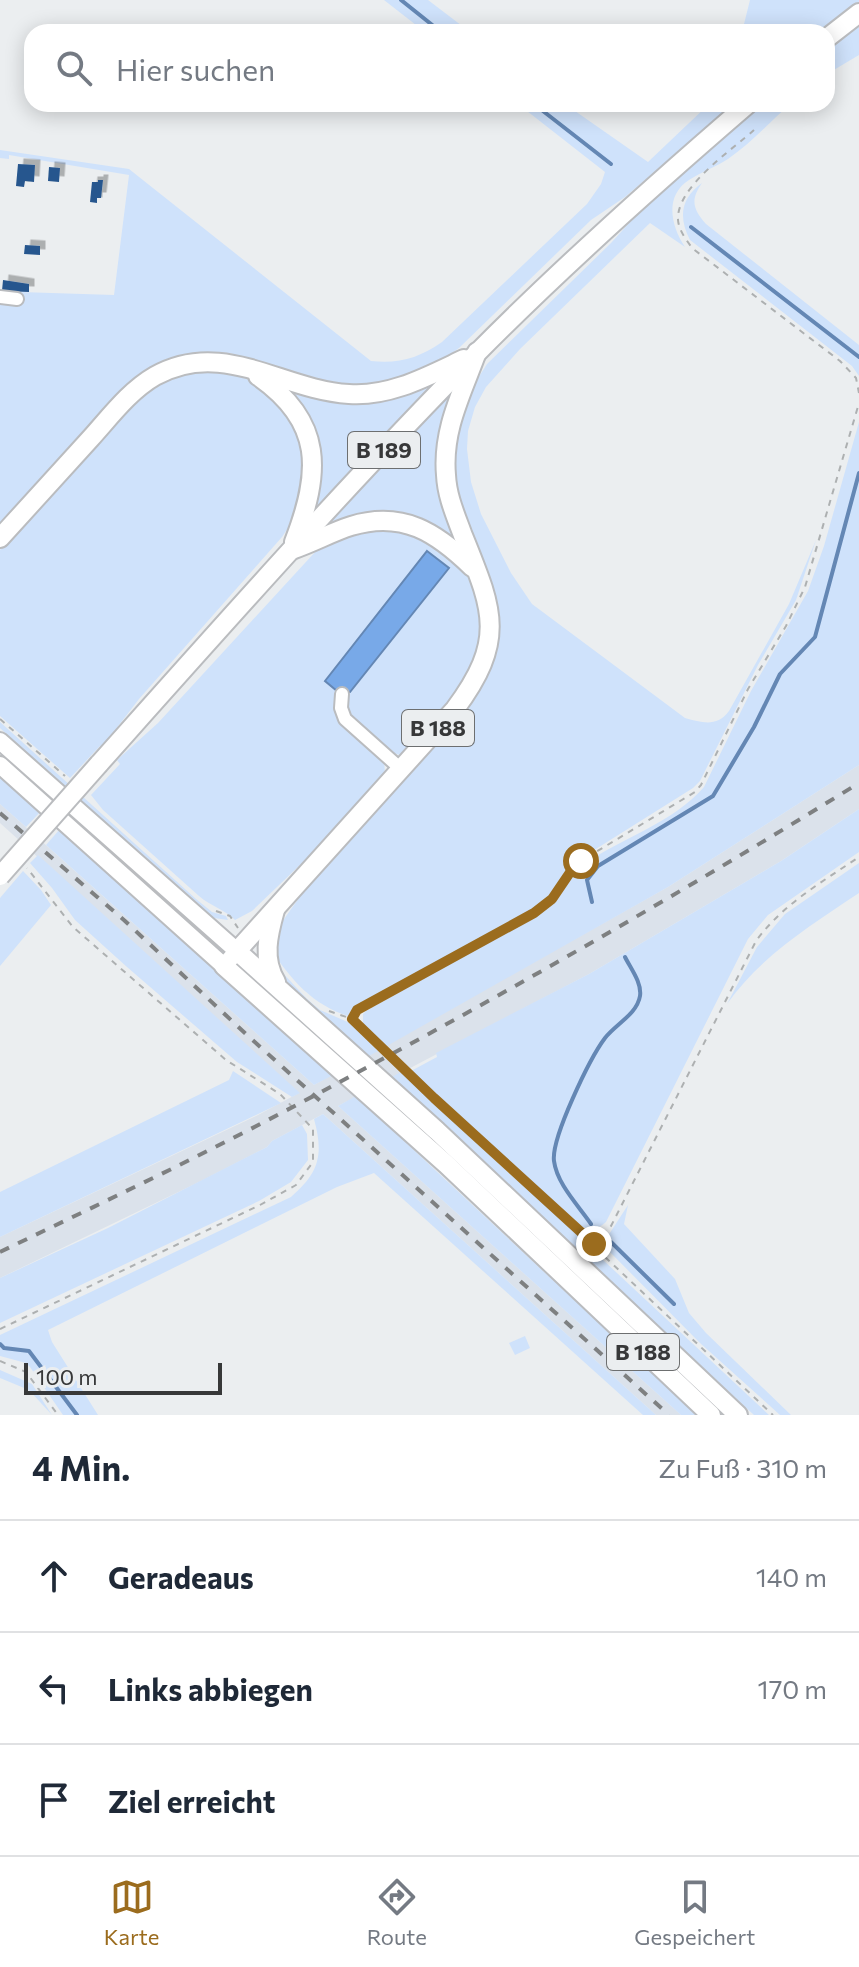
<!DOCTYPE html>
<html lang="de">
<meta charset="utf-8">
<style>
:root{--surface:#fff;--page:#f2f2f3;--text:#1f2937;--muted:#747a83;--line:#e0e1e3;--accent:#9b6c1e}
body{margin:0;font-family:Commissioner,sans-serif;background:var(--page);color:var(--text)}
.scale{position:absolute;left:24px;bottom:20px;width:198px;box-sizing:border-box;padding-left:8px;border:4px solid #373839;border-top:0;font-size:22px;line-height:28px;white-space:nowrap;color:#373839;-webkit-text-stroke:6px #ebeef0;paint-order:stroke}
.stop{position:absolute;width:24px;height:24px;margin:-18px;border:6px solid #9b6c1e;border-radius:50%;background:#fff}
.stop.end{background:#9b6c1e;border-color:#fff;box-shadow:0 2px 8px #0008}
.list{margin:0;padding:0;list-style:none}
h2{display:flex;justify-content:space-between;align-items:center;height:104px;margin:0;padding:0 32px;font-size:34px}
h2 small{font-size:26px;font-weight:400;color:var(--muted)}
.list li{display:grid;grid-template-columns:52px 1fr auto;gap:24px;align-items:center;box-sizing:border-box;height:112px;padding:0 32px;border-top:2px solid var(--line)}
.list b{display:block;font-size:30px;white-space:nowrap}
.list em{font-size:26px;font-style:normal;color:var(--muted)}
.icon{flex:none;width:44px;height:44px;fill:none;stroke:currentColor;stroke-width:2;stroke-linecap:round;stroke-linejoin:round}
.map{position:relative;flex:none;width:859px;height:1415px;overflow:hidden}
.search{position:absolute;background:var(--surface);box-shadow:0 4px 20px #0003;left:24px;right:24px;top:24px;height:88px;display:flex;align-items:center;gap:20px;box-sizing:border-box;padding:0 28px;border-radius:24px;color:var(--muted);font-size:30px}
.sheet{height:440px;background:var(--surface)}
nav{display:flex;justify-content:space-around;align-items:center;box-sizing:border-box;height:112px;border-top:2px solid var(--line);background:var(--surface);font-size:22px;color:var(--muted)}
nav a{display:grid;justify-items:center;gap:4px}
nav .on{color:var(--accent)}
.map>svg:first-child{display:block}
.built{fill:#dbe2eb}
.green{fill:#cfe2fb}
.water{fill:#78a9e8;stroke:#6487b4;stroke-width:2}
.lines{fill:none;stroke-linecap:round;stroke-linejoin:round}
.stream{stroke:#6487b4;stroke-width:4}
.building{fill:#27568e;filter:url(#shadow)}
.minor-casing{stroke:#babcbf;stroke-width:16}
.major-casing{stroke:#babcbf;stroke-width:20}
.highway-casing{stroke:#babcbf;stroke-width:22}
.path{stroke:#adb0b1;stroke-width:2;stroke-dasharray:6 6;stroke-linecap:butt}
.minor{stroke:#fff;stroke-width:12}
.major{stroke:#fff;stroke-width:16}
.highway{stroke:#fff;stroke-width:18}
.rail{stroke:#7e8081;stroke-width:4;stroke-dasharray:10 10;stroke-linecap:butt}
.highway-bridge-casing{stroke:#babcbf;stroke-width:22;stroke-linecap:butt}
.highway-bridge{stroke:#fff;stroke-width:18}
.route{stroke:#9b6c1e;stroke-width:10}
.labels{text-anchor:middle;stroke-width:8;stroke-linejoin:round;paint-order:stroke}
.shield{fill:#ebeef0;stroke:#6d6f70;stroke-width:2}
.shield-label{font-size:22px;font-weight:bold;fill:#373839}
</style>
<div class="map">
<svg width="859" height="1415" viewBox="0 0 859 1415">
<defs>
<filter id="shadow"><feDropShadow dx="5.5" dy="-5.5" stdDeviation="0" flood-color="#0004"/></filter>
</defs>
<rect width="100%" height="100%" fill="#ebeef0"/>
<polygon class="built" points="859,765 859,809 781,861 589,974 338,1106 681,1415 656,1415 323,1114 272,1141 267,1147 199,1182 0,1278 0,1237 258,1115 299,1093 0,823 0,804 314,1085 668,887"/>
<g class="green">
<polygon points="384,0 428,0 470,32 425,32"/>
<polygon points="750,0 859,0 859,2 821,32 742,32"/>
<polygon points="859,24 859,55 827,74 827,48"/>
<path d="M518,104H565L648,162L709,104H734L625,197L591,220L459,348L427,371L370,388L328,386L230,353L208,352L173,358L144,374L0,527V303L22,304L23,299L20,292L114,295L129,175L9,155V159L0,158V150L129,169L371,361C399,364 419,358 442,342L587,204L601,184L605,172Z"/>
<path d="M761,104H790C770,122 750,144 728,159C716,167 701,172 689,180C664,196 671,226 685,247L650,223L520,349L486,387L475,407L468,431L467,449L471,482L481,514L511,573L532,604L685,718C703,723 717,727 729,711L789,604L816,540L796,600L758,665L700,781L693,788L580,859C563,873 555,895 536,908L353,1008L348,1016C313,1005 290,979 271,949L277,929L313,878L476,696L494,660L500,621L493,586L461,519L450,452L471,389L487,364L611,243L651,199Z"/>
<path d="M702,183C690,200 693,209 706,224L859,345V376L852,366L690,240C678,217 681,198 702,183Z"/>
<polygon points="205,371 232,373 263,386 292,416 308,472 292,522 282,537 139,699 102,747 100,746 70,778 0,716 0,550 134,403 165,381 179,375"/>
<path d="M440,378L306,523C315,493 328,461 314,429C307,413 291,397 280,382L302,391Z"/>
<polygon points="458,383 444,420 461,544 414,519 316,536"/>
<path d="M859,422V765L668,887L385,1047L363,1026V1014L366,1011L530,919L554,902L573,874L584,864C622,838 674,822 704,787L751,691L808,591L824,546Z"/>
<path d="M387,527C401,531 422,533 434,542C488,580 493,636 459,690C445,713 421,735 403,756L387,751L337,703L384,759L385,774L323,843L252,911L235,920C226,910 210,906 199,896L103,810L91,795L120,764L117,760L158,723L316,551L340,536Z"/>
<polygon points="0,722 196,899 212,912 226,916 228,920 214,918 193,902 0,728"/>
<polygon points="0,774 41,811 26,827 0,804"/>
<path d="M859,809V852L768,915L748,939L606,1222C597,1230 589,1230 578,1225L411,1071L437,1057L436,1053L589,974L781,861Z"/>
<polygon points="60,829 335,1074 314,1085 46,845"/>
<polygon points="38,855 300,1093 292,1097 237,1062 127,967 75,920 52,888 30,863"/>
<path d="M859,863V893C811,925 761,956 727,1004L757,947L785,914Z"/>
<polygon points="23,871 41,890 51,905 0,966 0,898"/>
<polygon points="279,969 307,999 320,1010 350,1023 378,1051 367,1057 281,979"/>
<polygon points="233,1071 281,1103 0,1237 0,1192 229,1080"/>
<polygon points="401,1072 509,1173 573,1228 602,1259 769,1415 754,1415 390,1078"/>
<polygon points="356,1096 697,1415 681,1415 338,1106"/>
<path d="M323,1114L656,1415H643L374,1173L337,1187L48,1330L52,1342L98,1415H63L30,1367L26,1363L0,1356V1335L291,1197C319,1173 324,1155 314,1119Z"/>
<polygon points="302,1125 307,1134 308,1160 291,1182 259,1201 0,1323 0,1278 108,1228 267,1147 272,1141"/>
<polygon points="628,1205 624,1224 675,1279 689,1313 706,1333 791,1415 780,1415 700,1343 604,1246 604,1242"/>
<polygon points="525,1336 530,1348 515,1355 509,1343"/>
<polygon points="0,1370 32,1384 52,1415 29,1390 0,1378"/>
</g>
<polygon class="water" points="427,551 449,568 350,692 337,691 325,681"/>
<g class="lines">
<g class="stream">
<polyline points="401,0 441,32"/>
<polyline points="534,104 611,164"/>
<polyline points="691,227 859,357"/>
<polyline points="592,902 587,880 598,866 713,796 754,727 780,674 815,637 859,473"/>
<path d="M591,1224C578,1205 557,1184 554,1161C551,1138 590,1058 605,1038C616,1024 637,1014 640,996C642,983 631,969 625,957"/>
<polyline points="611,1242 674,1304"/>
<polyline points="0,1344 4,1348 29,1351 77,1415"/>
</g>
</g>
<g class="building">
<polygon points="18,164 35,165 34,182 25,181 24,187 16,186"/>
<polygon points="49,167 60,168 59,182 48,181"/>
<polygon points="98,180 103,180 101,198 97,198 97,203 90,202 92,182 98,182"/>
<polygon points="25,245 40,246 40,255 24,254"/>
<polygon points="3,280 29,284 29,292 2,291"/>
</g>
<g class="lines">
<defs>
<g id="minor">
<polyline points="0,297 17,299"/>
<polyline points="342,694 341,708 345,719 401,769"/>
</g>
<polyline id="major" points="0,741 237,951 224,966 0,765"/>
<g id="highway">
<polyline points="827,38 859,13"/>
<path d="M477,352C462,393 442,430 446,475C447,496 455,514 462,533C492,608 508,638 455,709L237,951L437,1131L738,1415"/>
<path d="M258,376C324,422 321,472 294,542"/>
<path d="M0,538C30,505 60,472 90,439C110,417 129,391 155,376C223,338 281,390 349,394C390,397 428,376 464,359"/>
<path d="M294,549C314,542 332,532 351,526C403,510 437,533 472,567"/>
<path d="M99,764C223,625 346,486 476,354C563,266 655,184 748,104"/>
<path d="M275,910C268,935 262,959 276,982"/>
<polyline points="224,966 446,1164 711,1415"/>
</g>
</defs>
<use href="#minor" class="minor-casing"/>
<use href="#major" class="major-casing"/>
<use href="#highway" class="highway-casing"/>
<g class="path">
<path d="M754,130C732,150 676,187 678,220C679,231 686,239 692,248L840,361L856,378L859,393"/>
<polyline points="0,719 65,776"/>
<polyline points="216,911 230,916 238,928"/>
<polyline points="329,1011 352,1019 773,1415"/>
<path d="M353,1018L357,1010L534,913C554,899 563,878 581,861L695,792L701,785L748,689L786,626L805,587L859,403"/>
<path d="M594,1244L611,1226L756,941C783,904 822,882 859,857"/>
<polyline points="0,1329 260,1205 296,1185 313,1162 313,1129 280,1094 226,1060 73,927 27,868"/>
<polyline points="0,1361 26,1372 58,1415"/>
</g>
<use href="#minor" class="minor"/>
<use href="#major" class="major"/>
<use href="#highway" class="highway"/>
<g class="rail">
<polyline points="0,813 125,921 247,1035 669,1415"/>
<path d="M0,1252C89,1209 178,1167 266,1121C467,1016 665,903 859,783"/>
</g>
<defs>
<polyline id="highway-bridge" points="0,876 99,764"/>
</defs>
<use href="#highway-bridge" class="highway-bridge-casing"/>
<use href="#highway-bridge" class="highway-bridge"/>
</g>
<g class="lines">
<polyline class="route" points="581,861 571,871 552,899 534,913 357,1010 352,1019 434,1098 594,1244"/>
</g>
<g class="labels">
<g class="shield">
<rect x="348" y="432" width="72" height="36" rx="6"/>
<rect x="402" y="710" width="72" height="36" rx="6"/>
<rect x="607" y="1334" width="72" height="36" rx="6"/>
</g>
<g class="shield-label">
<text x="384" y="458">B 189</text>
<text x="438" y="736">B 188</text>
<text x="643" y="1360">B 188</text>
</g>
</g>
</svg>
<div class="scale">100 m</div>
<div class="stop" style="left:581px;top:861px"></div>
<div class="stop end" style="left:594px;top:1244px"></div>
<div class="search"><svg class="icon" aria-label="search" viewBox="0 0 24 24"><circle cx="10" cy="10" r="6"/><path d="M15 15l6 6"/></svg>Hier suchen</div>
</div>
<section class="sheet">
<h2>4 Min.<small>Zu Fuß · 310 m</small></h2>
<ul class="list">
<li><svg class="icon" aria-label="ahead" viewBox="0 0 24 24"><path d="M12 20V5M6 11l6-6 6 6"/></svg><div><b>Geradeaus</b></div><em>140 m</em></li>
<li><svg class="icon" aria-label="left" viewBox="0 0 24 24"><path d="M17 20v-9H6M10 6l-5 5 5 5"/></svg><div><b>Links abbiegen</b></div><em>170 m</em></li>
<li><svg class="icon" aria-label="arrive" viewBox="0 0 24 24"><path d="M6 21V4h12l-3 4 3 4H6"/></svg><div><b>Ziel erreicht</b></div></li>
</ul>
</section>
<nav>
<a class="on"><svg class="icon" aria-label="map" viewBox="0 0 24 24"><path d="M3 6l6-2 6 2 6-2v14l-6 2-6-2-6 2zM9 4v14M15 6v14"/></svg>Karte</a>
<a><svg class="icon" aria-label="directions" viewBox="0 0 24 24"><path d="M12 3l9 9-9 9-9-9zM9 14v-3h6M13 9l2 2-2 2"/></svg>Route</a>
<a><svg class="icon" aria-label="saved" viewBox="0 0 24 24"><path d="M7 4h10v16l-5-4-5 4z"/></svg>Gespeichert</a>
</nav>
